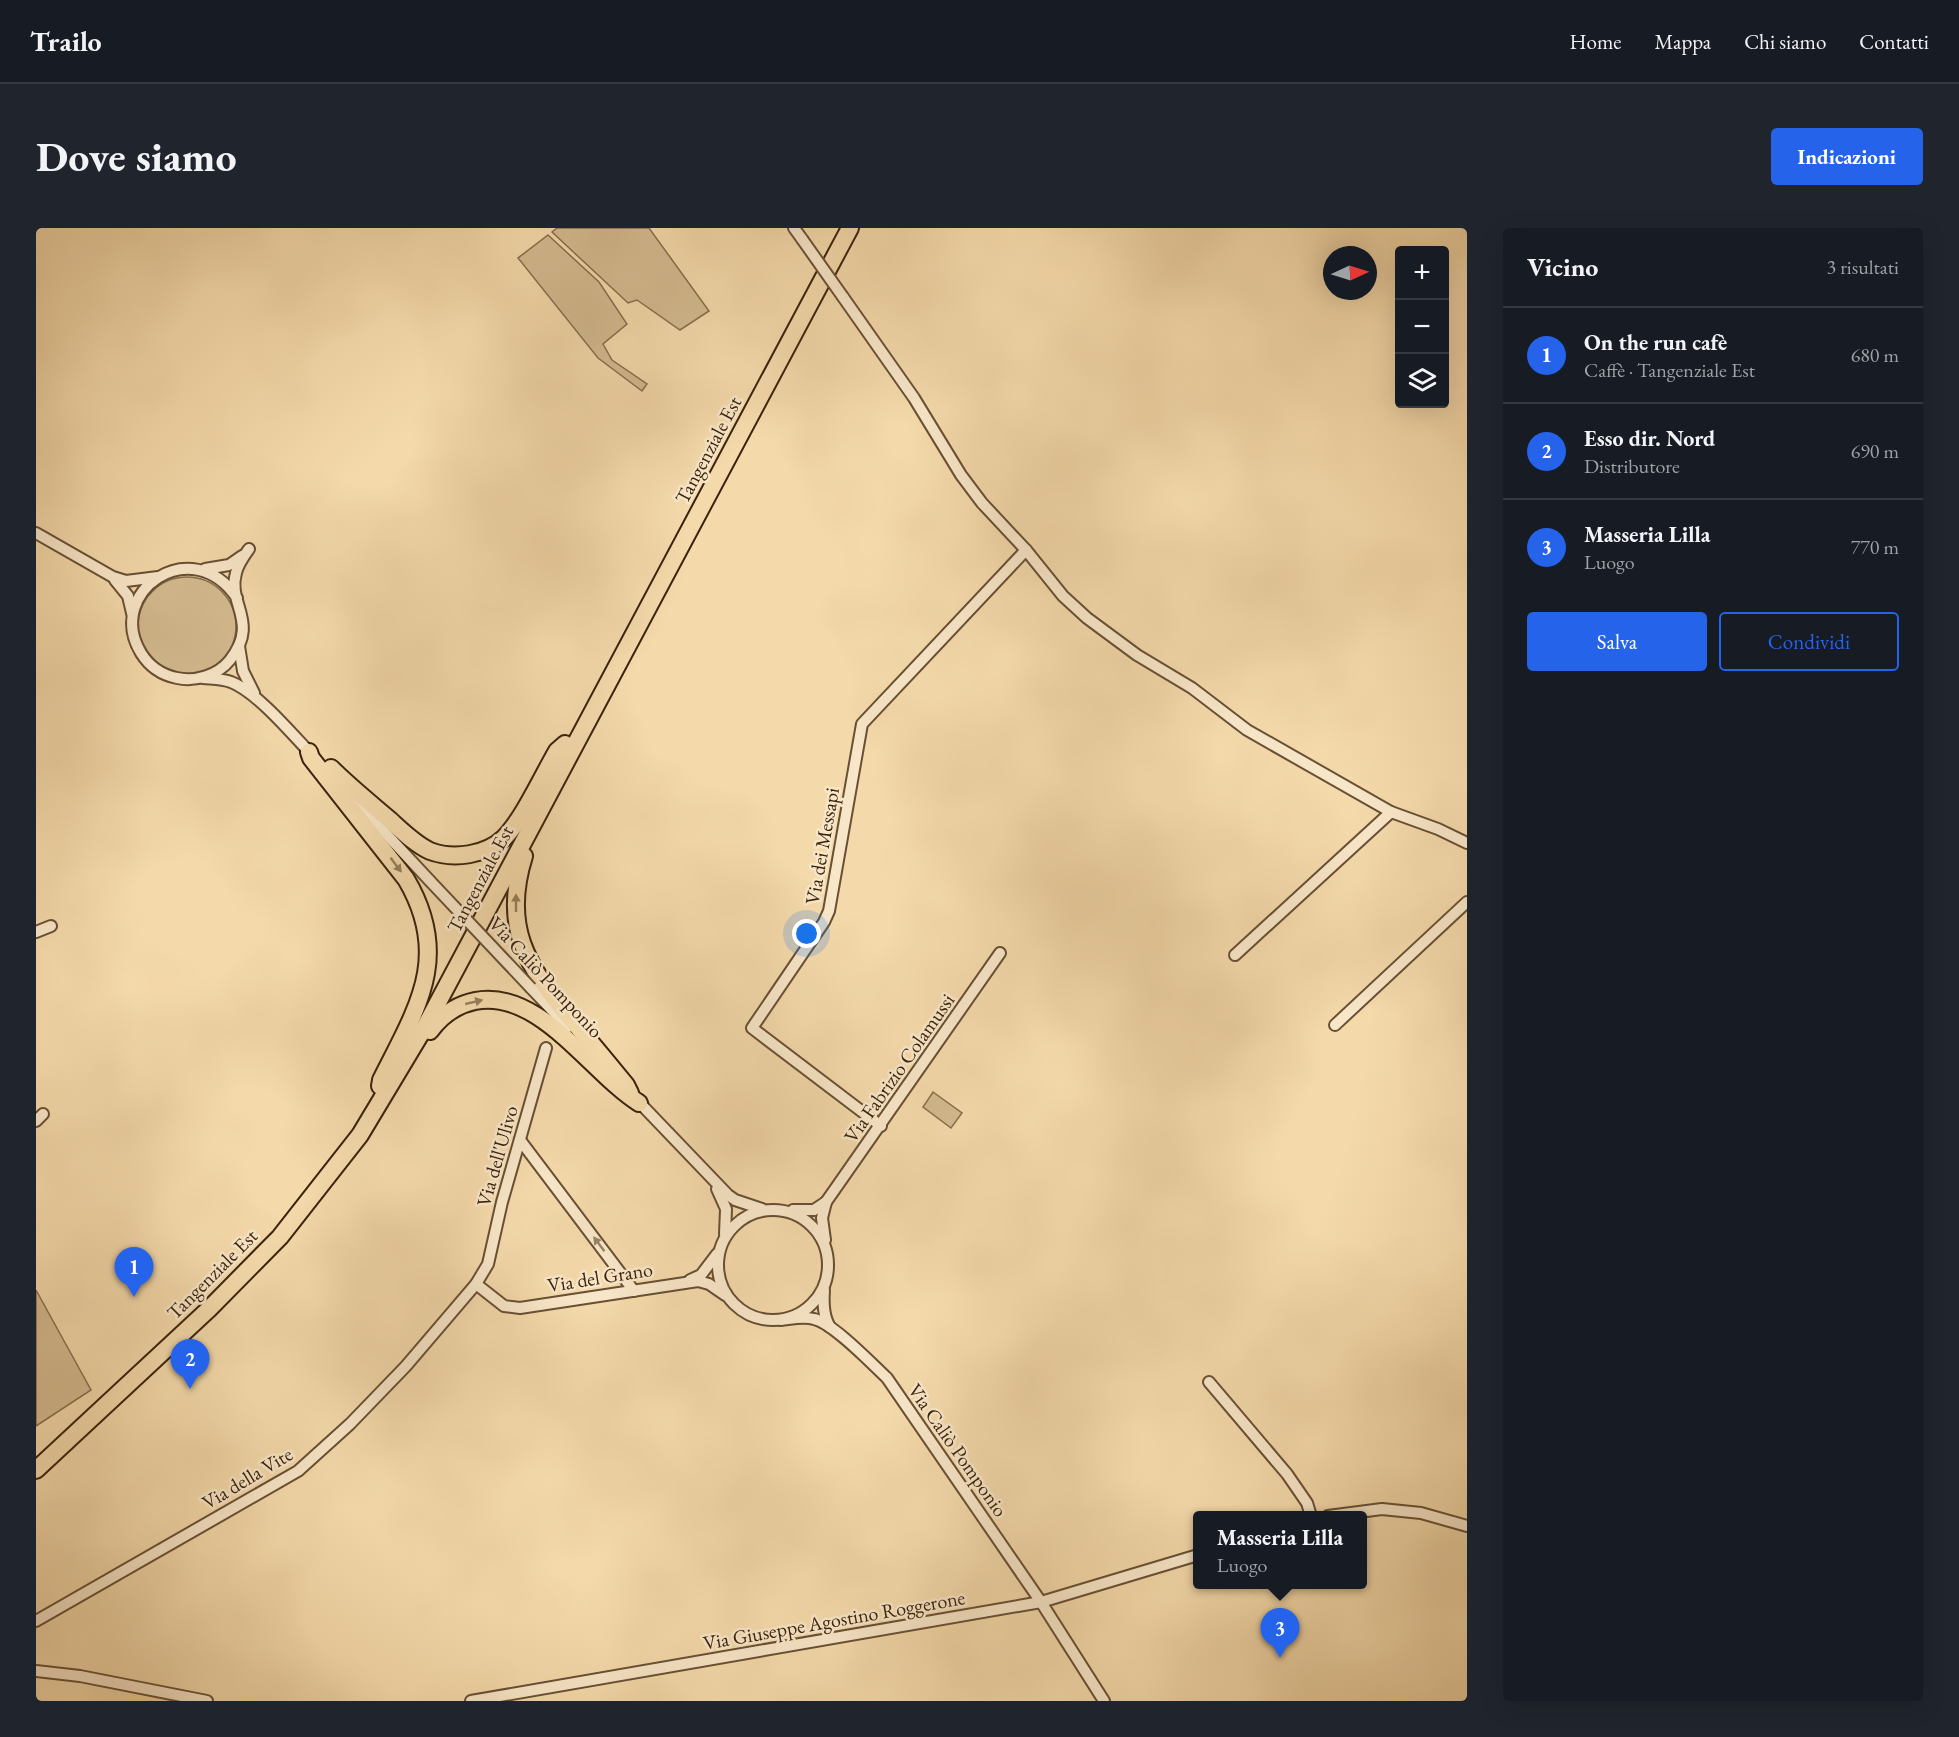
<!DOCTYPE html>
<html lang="it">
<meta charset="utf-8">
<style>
:root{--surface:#171b24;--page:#20242c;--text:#f1f3f6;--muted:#9ea1a6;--line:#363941;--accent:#2563eb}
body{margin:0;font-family:"EB Garamond",serif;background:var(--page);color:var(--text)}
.controls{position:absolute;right:18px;top:18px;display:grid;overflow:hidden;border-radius:6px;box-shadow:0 6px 24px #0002}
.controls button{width:54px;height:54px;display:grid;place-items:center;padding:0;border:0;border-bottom:2px solid var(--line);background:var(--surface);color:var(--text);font:30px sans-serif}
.compass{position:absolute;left:1287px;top:18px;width:54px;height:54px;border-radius:50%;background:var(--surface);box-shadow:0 6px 24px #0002;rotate:86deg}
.you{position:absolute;left:771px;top:706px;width:21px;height:21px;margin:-15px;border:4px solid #fff;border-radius:50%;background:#1a73e8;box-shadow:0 0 0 9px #1a73e833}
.badge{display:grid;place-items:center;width:39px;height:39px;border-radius:50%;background:var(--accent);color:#fff;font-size:20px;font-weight:700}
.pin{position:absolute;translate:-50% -50px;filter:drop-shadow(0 2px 3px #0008)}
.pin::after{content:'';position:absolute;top:32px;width:21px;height:18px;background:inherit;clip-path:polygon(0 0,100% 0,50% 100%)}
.popup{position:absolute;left:1157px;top:1283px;width:174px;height:78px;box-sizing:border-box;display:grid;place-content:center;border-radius:6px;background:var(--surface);filter:drop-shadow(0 2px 4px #0005);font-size:20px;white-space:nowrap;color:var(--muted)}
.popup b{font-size:22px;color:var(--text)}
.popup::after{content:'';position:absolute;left:50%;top:100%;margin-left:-12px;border:12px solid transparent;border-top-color:var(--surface)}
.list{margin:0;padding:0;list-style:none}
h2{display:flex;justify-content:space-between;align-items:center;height:78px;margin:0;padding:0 24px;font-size:26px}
h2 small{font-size:20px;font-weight:400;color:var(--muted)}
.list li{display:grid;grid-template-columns:39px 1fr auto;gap:18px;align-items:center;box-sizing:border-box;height:96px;padding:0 24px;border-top:2px solid var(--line)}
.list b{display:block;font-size:22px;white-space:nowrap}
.list p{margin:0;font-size:20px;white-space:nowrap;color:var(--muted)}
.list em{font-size:20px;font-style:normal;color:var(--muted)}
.actions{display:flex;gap:12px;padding:18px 24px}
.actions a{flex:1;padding:14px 0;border:2px solid var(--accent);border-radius:6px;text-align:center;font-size:21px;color:var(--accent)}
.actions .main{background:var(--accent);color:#fff}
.icon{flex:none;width:33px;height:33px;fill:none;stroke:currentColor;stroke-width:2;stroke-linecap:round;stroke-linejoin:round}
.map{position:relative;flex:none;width:1431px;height:1473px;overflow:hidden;border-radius:6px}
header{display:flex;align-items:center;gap:36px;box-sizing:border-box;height:84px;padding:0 30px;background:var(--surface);border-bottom:2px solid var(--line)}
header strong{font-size:28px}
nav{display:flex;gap:33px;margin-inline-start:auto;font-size:21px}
.intro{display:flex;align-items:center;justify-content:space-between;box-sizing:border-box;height:144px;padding:0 36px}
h1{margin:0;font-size:42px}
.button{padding:15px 27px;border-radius:6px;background:var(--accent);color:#fff;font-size:21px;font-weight:700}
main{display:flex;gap:36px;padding:0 36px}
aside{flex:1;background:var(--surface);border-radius:6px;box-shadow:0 6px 24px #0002}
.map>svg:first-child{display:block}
.green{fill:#d4ba8f;stroke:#876e4e;stroke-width:1.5}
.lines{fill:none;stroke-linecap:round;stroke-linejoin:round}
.minor-casing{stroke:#685034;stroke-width:14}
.highway-casing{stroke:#3a230c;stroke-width:20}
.minor{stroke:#f8e6c8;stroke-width:10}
.highway{stroke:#f4d9aa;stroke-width:16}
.minor-bridge-casing{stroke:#685034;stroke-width:14;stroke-linecap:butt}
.minor-bridge{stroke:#f8e6c8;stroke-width:10}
.oneway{fill:#977e5b}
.oneway2{fill:#99846a}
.labels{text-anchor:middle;stroke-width:5;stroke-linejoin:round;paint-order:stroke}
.street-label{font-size:20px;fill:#3a230c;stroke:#f8e6c8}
</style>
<header>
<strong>Trailo</strong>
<nav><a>Home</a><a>Mappa</a><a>Chi siamo</a><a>Contatti</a></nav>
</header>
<div class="intro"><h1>Dove siamo</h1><a class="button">Indicazioni</a></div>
<main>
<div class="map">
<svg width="1431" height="1473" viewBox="0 0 1431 1473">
<rect width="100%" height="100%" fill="#f4d9aa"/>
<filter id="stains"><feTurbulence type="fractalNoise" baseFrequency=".00333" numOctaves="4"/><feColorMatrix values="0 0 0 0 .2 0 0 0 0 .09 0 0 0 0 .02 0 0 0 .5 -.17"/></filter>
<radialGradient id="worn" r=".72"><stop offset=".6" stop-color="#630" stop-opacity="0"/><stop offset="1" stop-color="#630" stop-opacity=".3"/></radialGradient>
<g class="green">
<polygon points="521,0 613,0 673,83 644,102 601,72 592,75 516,4"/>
<polygon points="512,7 563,54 591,96 567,116 576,132 611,156 606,163 562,130 482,30"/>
<circle cx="151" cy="398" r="49"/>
<polygon points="897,864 926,885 915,900 887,879"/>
<polygon points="0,1062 55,1162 0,1198"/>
</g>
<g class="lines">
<defs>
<g id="minor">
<polyline points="758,0 766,11"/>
<polyline points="807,69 878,170 925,247 946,275 990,322 1027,368 1051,390 1101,427 1156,460 1211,502 1355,584 1402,601 1431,615"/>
<polyline points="0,305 77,349 90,353 122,349"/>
<polyline points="169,341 193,337 206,328"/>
<polyline points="79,352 92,368 96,385"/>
<path d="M201,370C156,303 68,364 105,425C113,438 126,447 141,450C160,454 182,447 194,432C224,394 191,376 200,345C202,336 208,328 213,321"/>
<polyline points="203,418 207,443 218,465"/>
<path d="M167,450C177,451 186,451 195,454C221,464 256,506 276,527"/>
<polyline points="313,566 394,653"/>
<polyline points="0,704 15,698"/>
<polyline points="1199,727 1355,584"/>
<polyline points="495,760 532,799"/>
<polyline points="1299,797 1431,674"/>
<polyline points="600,871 692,967 699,972 726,981"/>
<polyline points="0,893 7,886"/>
<polyline points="845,898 716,800 788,694 793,683 826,496 990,322"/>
<polyline points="484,912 598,1063"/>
<polyline points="681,961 690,981 689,1006"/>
<circle cx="737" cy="1037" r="55"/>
<polyline points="757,982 778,982 790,974"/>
<polyline points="789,1012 786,990 790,974 964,725"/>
<polyline points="654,1052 665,1047 681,1026"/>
<polyline points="440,1056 468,1078 484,1080 662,1053 673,1056 689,1067"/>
<path d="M788,1062C787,1075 787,1088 794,1099"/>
<path d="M745,1092C755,1091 767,1088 778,1091C797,1095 836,1136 851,1150L1005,1374L1068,1473"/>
<polyline points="1173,1154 1251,1246 1271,1275 1275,1288"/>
<polyline points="1292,1288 1346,1281 1385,1285 1431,1298"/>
<polyline points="0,1393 262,1243 314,1196 370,1138 440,1056 452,1036 466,974 510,820"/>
<polyline points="0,1443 44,1448 171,1473"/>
<polyline points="435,1473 1005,1374 1162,1327"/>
</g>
<g id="highway">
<path d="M273,524L275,530L370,651C416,729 381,780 345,852L344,858"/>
<path d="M295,540C314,559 334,575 354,592C366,603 379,616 394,623C418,632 450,627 468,610C487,591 507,547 521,523L529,516"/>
<path d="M488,628C466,698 490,737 534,790C553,812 571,834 590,857L594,865"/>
<path d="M394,803C405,788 420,777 439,773C503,760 555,845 603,875"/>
<polyline points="0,1242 173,1081 244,1009 324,907 390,797 814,0"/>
</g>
</defs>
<use href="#minor" class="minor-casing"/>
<use href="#highway" class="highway-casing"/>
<use href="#minor" class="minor"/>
<use href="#highway" class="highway"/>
<defs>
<g id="minor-bridge">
<polyline points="766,11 807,69"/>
<polyline points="394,653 495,760"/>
</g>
</defs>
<use href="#minor-bridge" class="minor-bridge-casing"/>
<use href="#minor-bridge" class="minor-bridge"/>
</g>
<defs><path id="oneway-solid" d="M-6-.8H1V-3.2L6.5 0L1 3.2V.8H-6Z" transform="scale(1.5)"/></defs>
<g class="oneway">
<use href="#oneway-solid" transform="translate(360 637) rotate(53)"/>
<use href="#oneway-solid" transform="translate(480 675) rotate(-90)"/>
<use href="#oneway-solid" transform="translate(438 774) rotate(-13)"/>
</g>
<use class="oneway2" href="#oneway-solid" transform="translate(563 1016) rotate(-127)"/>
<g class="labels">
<g class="street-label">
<text transform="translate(672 222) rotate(-62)" y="7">Tangenziale Est</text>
<text transform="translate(786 618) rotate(-80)" y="7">Via dei Messapi</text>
<text transform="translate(444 651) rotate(-62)" y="7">Tangenziale Est</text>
<text transform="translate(510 749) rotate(47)" y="7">Via Caliò Pomponio</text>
<text transform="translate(863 840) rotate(-55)" y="7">Via Fabrizio Colamussi</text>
<text transform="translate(461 928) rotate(-74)" y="7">Via dell'Ulivo</text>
<text transform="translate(176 1046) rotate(-45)" y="7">Tangenziale Est</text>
<text transform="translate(564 1049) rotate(-9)" y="7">Via del Grano</text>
<text transform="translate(922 1222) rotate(55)" y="7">Via Caliò Pomponio</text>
<text transform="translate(211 1250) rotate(-31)" y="7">Via della Vite</text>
<text transform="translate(798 1392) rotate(-10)" y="7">Via Giuseppe Agostino Roggerone</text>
</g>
</g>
<rect width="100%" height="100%" filter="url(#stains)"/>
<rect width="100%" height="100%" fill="url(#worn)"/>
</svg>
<div class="controls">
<button>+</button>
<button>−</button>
<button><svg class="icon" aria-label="layers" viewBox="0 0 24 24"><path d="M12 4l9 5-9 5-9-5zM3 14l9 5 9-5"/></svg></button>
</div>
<svg class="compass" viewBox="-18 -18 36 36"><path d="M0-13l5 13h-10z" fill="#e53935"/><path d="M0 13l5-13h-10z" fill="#9ea1a6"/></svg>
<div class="you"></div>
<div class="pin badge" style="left:98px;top:1069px">1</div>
<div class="pin badge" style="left:154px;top:1161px">2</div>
<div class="pin badge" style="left:1244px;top:1430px">3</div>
<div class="popup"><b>Masseria Lilla</b>Luogo</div>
</div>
<aside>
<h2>Vicino<small>3 risultati</small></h2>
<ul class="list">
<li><span class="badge">1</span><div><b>On the run cafè</b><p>Caffè · Tangenziale Est</p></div><em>680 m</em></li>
<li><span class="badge">2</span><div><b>Esso dir. Nord</b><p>Distributore</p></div><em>690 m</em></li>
<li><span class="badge">3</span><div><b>Masseria Lilla</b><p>Luogo</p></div><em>770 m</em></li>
</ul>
<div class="actions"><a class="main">Salva</a><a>Condividi</a></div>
</aside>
</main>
